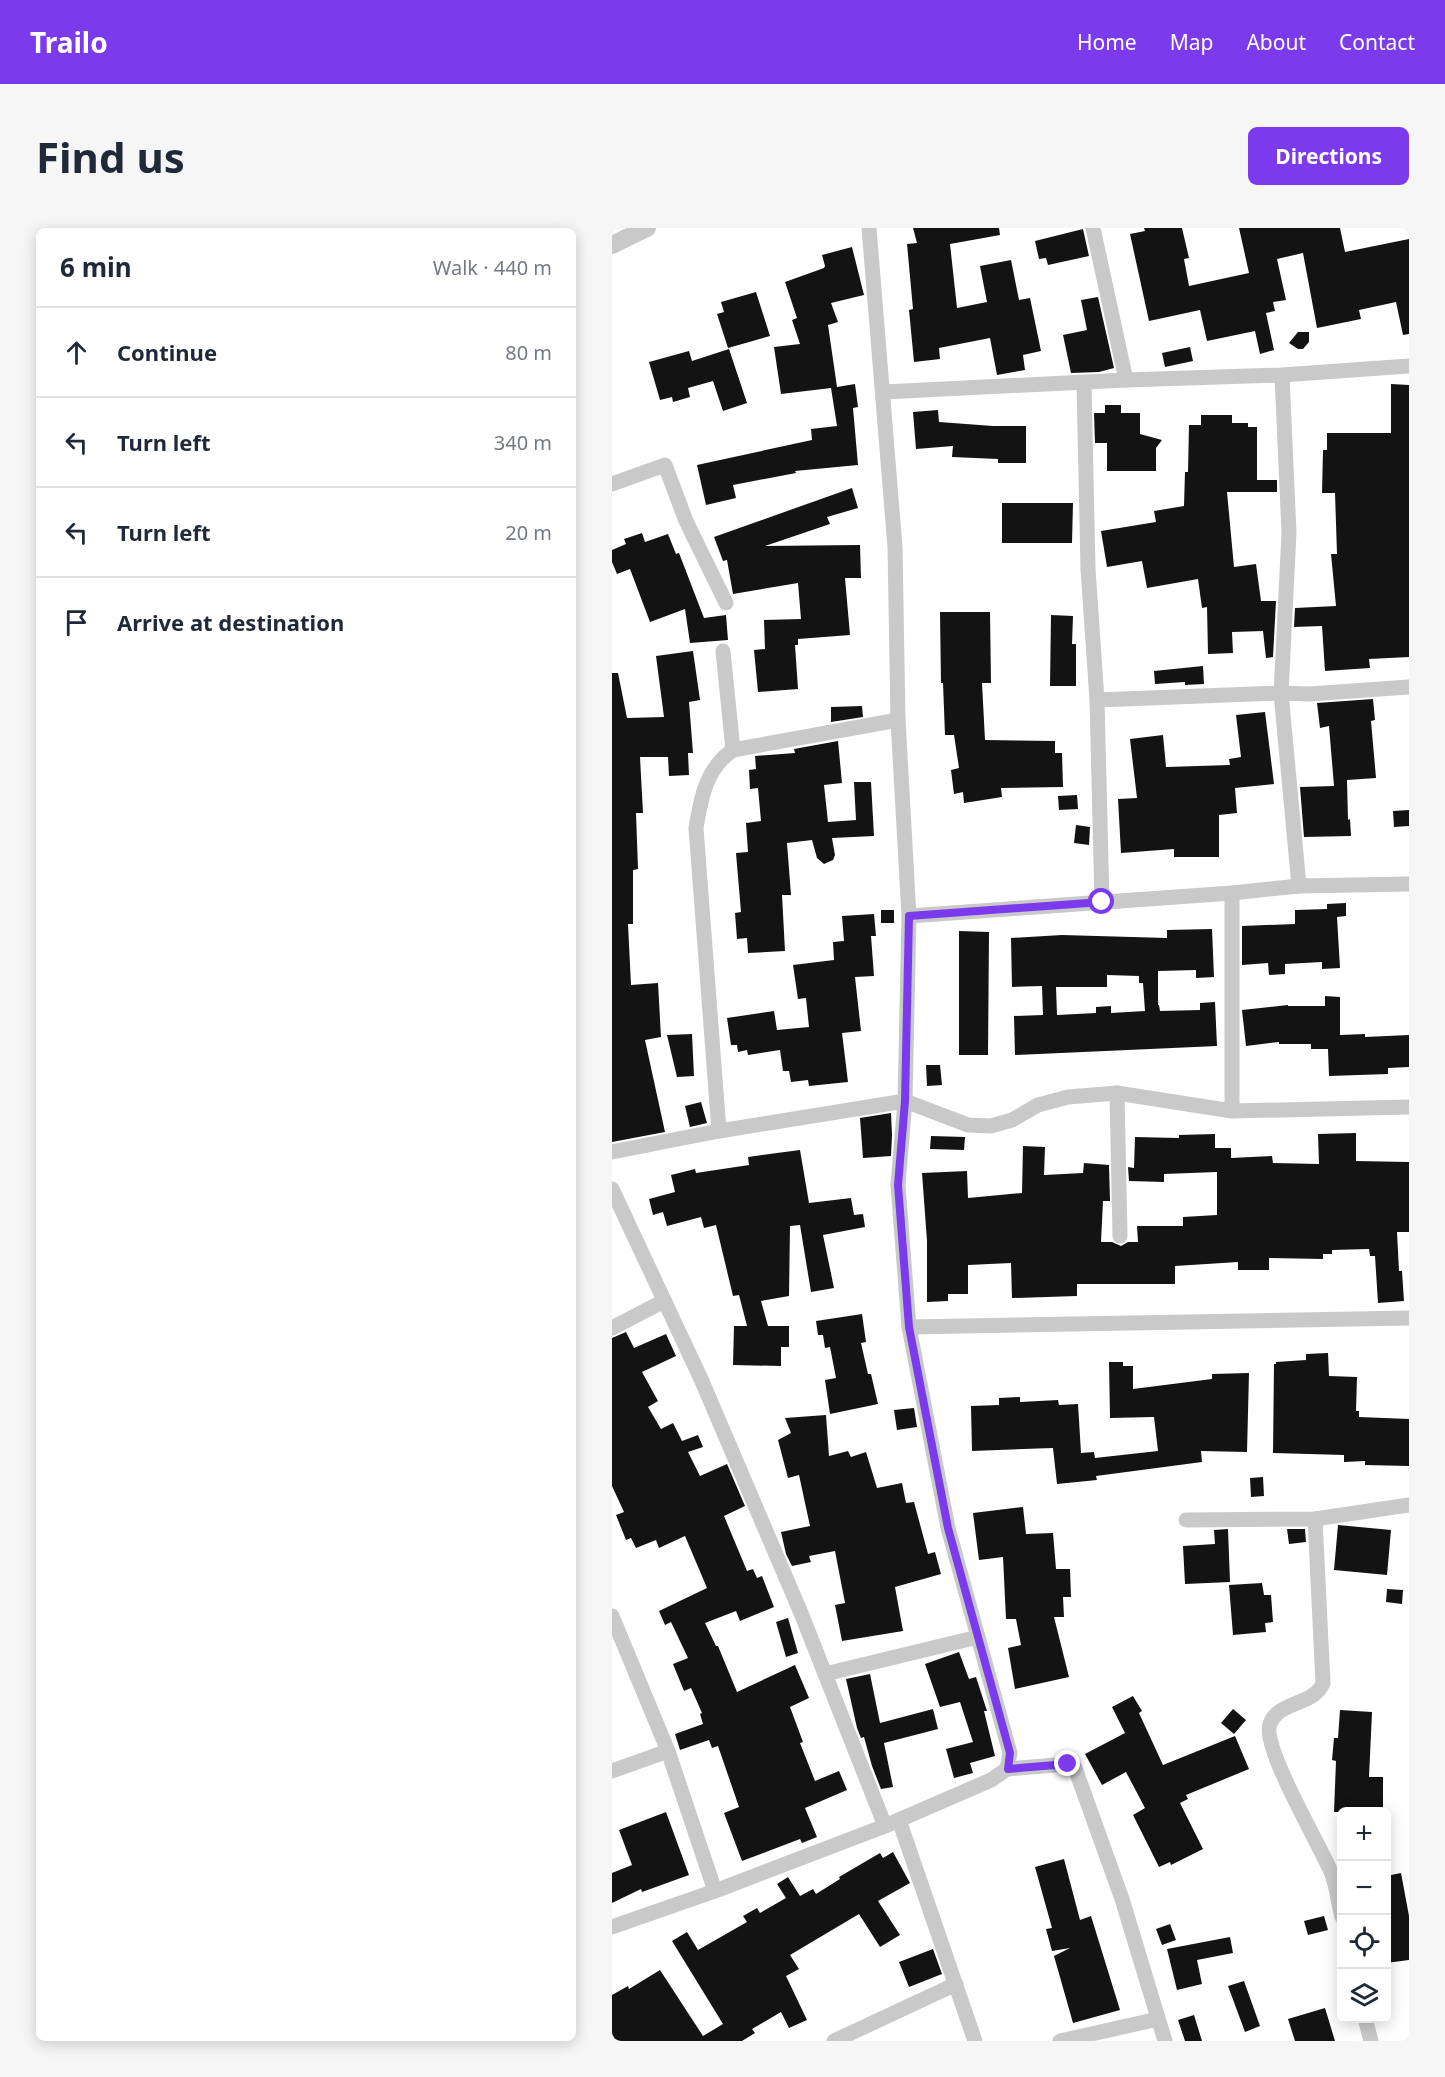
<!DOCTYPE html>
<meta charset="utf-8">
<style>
:root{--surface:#fff;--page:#f6f6f7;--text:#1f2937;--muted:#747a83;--line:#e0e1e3;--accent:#7c3aed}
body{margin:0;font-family:"Noto Sans",sans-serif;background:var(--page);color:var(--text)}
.controls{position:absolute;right:18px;bottom:18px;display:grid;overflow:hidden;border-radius:9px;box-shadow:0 3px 15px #0003}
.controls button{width:54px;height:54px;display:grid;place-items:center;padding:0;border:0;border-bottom:2px solid var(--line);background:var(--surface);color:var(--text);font:30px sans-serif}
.stop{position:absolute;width:18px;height:18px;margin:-14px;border:4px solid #7c3aed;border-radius:50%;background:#fff}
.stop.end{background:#7c3aed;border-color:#fff;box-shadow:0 2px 6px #0008}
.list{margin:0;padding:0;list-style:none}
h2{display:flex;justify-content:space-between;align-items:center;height:78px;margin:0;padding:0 24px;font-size:26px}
h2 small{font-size:20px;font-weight:400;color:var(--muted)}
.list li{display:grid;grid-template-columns:39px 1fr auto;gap:18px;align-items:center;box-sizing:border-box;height:90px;padding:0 24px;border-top:2px solid var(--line)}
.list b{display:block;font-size:22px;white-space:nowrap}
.list em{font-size:20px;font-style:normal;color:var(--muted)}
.icon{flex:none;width:33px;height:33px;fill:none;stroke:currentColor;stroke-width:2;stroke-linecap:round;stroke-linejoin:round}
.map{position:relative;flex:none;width:797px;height:1813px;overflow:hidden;border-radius:9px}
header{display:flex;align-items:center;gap:36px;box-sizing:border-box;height:84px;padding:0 30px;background:var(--accent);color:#fff}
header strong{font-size:28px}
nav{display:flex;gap:33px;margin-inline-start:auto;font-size:21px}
.intro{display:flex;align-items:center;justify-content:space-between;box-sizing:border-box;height:144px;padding:0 36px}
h1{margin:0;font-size:42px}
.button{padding:15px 27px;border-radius:9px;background:var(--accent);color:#fff;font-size:21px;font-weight:700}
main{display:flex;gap:36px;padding:0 36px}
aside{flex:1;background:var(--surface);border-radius:9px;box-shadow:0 3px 15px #0003}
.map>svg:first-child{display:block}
.building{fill:#131313;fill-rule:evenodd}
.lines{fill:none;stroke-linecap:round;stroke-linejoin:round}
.minor{stroke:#c9c9c9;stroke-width:15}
.tertiary{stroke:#c9c9c9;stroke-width:18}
.route{stroke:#7c3aed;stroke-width:8}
</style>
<header>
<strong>Trailo</strong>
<nav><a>Home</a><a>Map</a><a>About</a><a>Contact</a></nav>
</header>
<div class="intro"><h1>Find us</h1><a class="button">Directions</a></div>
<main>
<aside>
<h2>6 min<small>Walk · 440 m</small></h2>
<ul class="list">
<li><svg class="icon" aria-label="ahead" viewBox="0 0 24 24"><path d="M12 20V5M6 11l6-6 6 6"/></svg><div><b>Continue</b></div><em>80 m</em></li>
<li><svg class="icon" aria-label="left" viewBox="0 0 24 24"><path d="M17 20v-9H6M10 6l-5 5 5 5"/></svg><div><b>Turn left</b></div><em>340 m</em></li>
<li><svg class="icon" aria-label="left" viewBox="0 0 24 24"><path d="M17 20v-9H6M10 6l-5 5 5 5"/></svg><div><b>Turn left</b></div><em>20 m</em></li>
<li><svg class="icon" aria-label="arrive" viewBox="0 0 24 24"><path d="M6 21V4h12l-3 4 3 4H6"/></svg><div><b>Arrive at destination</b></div></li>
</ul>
</aside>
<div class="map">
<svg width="797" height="1813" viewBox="0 0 797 1813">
<rect width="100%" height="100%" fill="#fff"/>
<g class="building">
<polygon points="301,0 387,0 388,7 338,16 345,80 375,74 368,38 399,32 407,72 418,70 429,123 411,127 413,142 385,147 378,110 327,120 328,131 302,134 297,82 301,81 295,16 305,15"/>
<polygon points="532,0 570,0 577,30 572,31 577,58 637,45 627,0 728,0 733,24 797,11 797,106 791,107 784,74 747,82 749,91 705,100 691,25 665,31 674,72 661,74 663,83 654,85 662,122 648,126 643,103 595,113 588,82 537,93 518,6 533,3"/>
<polygon points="471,1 477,28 436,37 434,30 427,31 423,13"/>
<polygon points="240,19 252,67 219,75 226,94 216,97 225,159 243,156 246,179 241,180 246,237 183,243 184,245 121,257 124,270 94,277 85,237 200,212 199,201 225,198 219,160 169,166 162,119 188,116 180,92 185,90 173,54 212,40 213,38 210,27"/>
<polygon points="144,64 158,108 116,120 105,86 112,84 109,74"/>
<polygon points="486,69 502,140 487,144 459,145 451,107 475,102 469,72"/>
<polygon points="686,104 697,104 697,114 691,121 686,121 677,115"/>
<polygon points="578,119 581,133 553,139 550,125"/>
<polygon points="117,121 135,175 111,183 101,153 76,160 78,169 61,174 60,169 48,172 37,134 77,123 80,133"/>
<polygon points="779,156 797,157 797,429 757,431 758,440 713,443 710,398 682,399 683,380 724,378 719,326 725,326 723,265 710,265 711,222 715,222 715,205 779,205"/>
<polygon points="493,177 509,177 509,185 528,185 528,206 550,212 544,220 544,243 495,243 495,215 483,215 482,185 493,185"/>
<polygon points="326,182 327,194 381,198 414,198 414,235 386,235 386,231 340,229 341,218 304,221 301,184"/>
<polygon points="589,187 620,187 620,195 636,195 636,199 645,199 645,252 665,252 665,264 615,264 622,339 644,336 649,373 664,373 661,429 654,430 651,403 620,404 621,425 596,426 595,379 590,380 586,351 535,360 530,333 495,339 489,303 544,294 542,283 572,278 573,244 576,244 577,197 589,197"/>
<polygon points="240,260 246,280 215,289 218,296 153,318 248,317 249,350 233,350 238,407 186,411 186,417 183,417 186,461 146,464 142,422 153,421 152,392 189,391 186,355 121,366 115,332 111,333 102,309"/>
<polygon points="390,275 461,275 460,315 390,315"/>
<polygon points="30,305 33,314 56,306 64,326 67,325 92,390 114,387 116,412 78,415 73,381 38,394 18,341 5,346 0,334 0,322 14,316 12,311"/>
<polygon points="328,384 378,384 379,455 370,455 373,512 443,513 443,525 450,525 451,559 389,560 390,569 352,575 351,564 342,566 339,542 347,540 342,507 333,507 331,455 329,455"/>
<polygon points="439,387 461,388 460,416 464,416 464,458 438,458"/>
<polygon points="81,423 88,472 77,474 81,525 76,525 77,547 57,548 56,529 28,529 31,585 24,585 26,641 21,642 21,696 16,696 19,757 46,755 49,809 33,812 53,904 0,914 0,445 6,445 15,490 52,489 44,428"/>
<polygon points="591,438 592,456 573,457 573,454 543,456 542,443"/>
<polygon points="761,471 763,492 759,493 764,550 735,552 736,592 738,591 739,608 692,609 688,559 722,558 717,498 708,500 705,475"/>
<polygon points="250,478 251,489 219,494 219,479"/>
<polygon points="653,484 662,556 623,560 625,585 607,587 607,629 562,629 562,621 509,625 506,571 525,570 518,511 551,507 554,539 618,537 617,531 629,529 624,487"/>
<polygon points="226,513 230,555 212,557 216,594 244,592 242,554 259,554 262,608 220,610 223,627 221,632 212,636 205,630 200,612 175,615 179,667 170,667 173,723 136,725 135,710 125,711 123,685 129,684 124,625 136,624 134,595 149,593 146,560 138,561 137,542 144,541 143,528 183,525 182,521"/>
<polygon points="465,567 466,581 447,582 446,568"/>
<polygon points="797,582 797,598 782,599 781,583"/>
<polygon points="464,597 478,599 477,617 462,615"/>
<polygon points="734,675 734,688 725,689 728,740 710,741 710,734 673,736 673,746 657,747 656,735 630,737 630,698 683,696 683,682 715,681 715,676"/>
<rect x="269" y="682" width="13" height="13"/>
<polygon points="262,686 264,708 259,708 262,748 243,749 249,803 230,805 236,854 197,858 196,852 179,854 177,843 171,843 168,822 136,827 135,822 126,824 125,817 119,817 115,790 162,783 165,802 197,799 194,770 186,771 181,737 222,732 221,714 232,713 230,688"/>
<path d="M600,701L602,749L584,750V742L546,743V777H547L548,783L588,782V775L603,774L605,818L403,827L402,788L431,787L430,758L400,759L399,710L450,707L555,710V702ZM495,747L527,748V755H531L533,783L499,785V778L484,779V785L445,787L444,759H495Z"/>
<polygon points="347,703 377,704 376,827 347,827"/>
<polygon points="713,768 728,769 728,807 753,806 753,809 797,807 797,839 776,840 776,846 717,848 716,821 699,821 699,816 667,816 667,814 634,818 630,782 676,777 676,778 713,778"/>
<polygon points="80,806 82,848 65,849 55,807"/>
<polygon points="314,837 328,837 330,857 315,858"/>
<polygon points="89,874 95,895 78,899 73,878"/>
<polygon points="279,885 280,907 279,928 251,930 248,890"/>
<polygon points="744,905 744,933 797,934 797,1004 785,1004 787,1043 790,1043 792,1073 766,1075 763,1028 758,1028 757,1021 720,1022 720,1026 711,1026 711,1031 657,1030 657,1042 626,1042 626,1034 563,1038 563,1056 465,1056 465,1068 400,1070 399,1035 356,1037 356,1066 336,1066 336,1073 315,1074 315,1013 310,945 355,943 356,970 410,965 411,918 433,919 432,947 471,945 472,935 497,937 498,973 491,973 489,1014 500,1014 509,1018 516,1014 526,1014 525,998 571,998 571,989 605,987 605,944 552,946 552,954 517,953 516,939 522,940 523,909 567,910 567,907 603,906 603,920 619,920 619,930 660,928 661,935 707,936 706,906"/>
<polygon points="319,908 353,909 352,922 318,921"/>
<polygon points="188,922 197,975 239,970 242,987 251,986 253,999 211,1007 222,1060 199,1064 188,997 178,998 177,1068 149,1073 156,1098 177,1098 177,1119 169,1119 169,1138 121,1137 122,1098 135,1098 127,1067 121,1068 104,997 92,1000 89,989 55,998 51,984 41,987 37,971 63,964 59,947 83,941 84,945 137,937 136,929"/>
<polygon points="250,1086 254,1114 249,1115 256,1146 259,1146 266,1176 218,1186 213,1152 224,1150 218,1119 213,1120 211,1107 206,1107 204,1093"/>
<polygon points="14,1104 22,1120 54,1106 64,1128 30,1144 46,1173 36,1179 49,1201 61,1195 70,1213 86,1207 91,1219 76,1224 88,1248 115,1236 133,1278 112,1288 135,1343 141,1341 145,1350 150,1348 162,1379 128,1393 124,1383 93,1395 104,1418 106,1418 125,1464 183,1437 197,1470 178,1479 191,1514 188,1515 203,1553 227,1543 235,1562 193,1580 205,1609 190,1615 188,1611 130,1633 112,1585 127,1579 106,1518 100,1520 97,1512 68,1522 63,1506 91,1496 88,1486 90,1485 79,1460 72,1463 61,1436 76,1430 59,1394 53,1397 47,1383 95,1360 73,1308 47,1320 44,1312 24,1320 19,1310 14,1312 4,1287 12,1284 0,1258 0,1110"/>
<polygon points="716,1125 717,1148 745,1149 744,1183 747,1183 747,1189 797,1191 797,1238 753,1237 753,1233 732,1234 732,1227 661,1225 662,1136 664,1136 664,1134 694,1132 694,1126"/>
<polygon points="497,1134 511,1134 511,1138 521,1138 521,1161 600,1151 600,1146 637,1145 635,1224 589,1223 590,1234 484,1248 485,1252 445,1256 441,1220 360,1223 359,1178 387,1177 387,1170 408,1169 408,1174 446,1172 447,1177 466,1176 469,1225 482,1224 483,1230 546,1223 542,1189 498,1190"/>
<polygon points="302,1180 305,1199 285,1202 282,1182"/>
<polygon points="214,1187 217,1228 236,1223 239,1229 254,1224 265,1260 290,1255 294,1275 302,1274 316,1326 323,1324 329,1346 283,1359 291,1403 230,1413 223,1377 233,1375 223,1323 197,1328 199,1334 180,1338 174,1326 169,1304 198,1298 187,1247 176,1250 166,1212 179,1205 173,1190"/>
<polygon points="651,1249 652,1268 639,1269 638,1250"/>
<polygon points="411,1279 414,1306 441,1305 444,1341 458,1341 459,1369 451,1369 452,1389 442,1389 457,1449 403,1461 396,1420 409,1417 404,1391 394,1391 391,1329 367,1332 361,1285"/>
<polygon points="726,1297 779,1302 775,1347 722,1342"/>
<polygon points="616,1301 618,1354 573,1356 571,1318 603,1316 602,1302"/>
<polygon points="675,1301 693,1301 694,1314 677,1316"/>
<polygon points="650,1355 652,1367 659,1367 661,1394 653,1395 654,1404 621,1407 617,1357"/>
<polygon points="775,1361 791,1362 790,1376 774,1374"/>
<polygon points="176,1390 186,1425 174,1429 164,1394"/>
<polygon points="347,1424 357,1451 364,1449 375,1483 372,1483 383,1528 358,1535 361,1545 342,1550 334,1521 361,1514 348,1474 328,1479 313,1436"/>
<polygon points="258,1446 268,1495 321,1481 326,1501 272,1515 281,1559 269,1561 260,1538 252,1509 249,1510 245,1500 234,1451"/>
<polygon points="521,1468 530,1483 527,1485 551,1537 623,1508 637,1541 574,1567 576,1571 568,1575 591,1621 559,1637 558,1634 547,1639 521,1587 533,1580 514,1544 490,1557 473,1526 513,1505 500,1479"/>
<polygon points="621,1481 634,1492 622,1506 609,1495"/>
<polygon points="728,1482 760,1484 757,1549 771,1549 771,1584 722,1584 724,1533 720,1532 722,1510 726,1510"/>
<polygon points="54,1584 77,1647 30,1664 29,1661 0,1675 0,1645 20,1637 7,1602"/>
<polygon points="281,1624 298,1655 266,1673 288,1707 268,1719 247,1686 178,1727 187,1741 174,1748 195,1792 177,1800 169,1784 140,1801 143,1805 130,1813 0,1813 0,1767 16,1758 17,1761 48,1742 91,1808 111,1796 60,1713 75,1704 86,1722 135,1694 131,1688 145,1680 148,1685 174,1670 165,1656 176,1649 188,1668 201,1661 204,1666 228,1651 227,1649 268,1625 271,1630"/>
<polygon points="452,1631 468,1692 479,1688 508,1782 461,1795 442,1728 458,1720 440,1723 434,1701 440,1700 423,1639"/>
<polygon points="789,1645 797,1688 797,1732 774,1735 774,1648"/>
<polygon points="712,1688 716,1702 696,1707 692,1693"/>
<polygon points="558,1696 564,1712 550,1717 544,1701"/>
<polygon points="618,1709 621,1725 585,1732 590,1756 565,1762 555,1721"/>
<polygon points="321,1721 330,1746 297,1759 287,1734"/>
<polygon points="632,1753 648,1798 633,1804 616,1758"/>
<polygon points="713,1780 723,1813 683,1813 676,1791"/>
<polygon points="582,1787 590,1813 573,1813 566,1792"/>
</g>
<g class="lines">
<g class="minor">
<polyline points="481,0 514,152"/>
<polyline points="670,147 677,305 669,465 687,658"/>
<polyline points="472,155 476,341 485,472 490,674"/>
<polyline points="272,164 514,152 670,147 797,138"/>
<polyline points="0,256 53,237 74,293 114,375"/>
<polyline points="111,423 121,522"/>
<polyline points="485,472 669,465 697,466 797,459"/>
<polyline points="620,665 620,883"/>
<polyline points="297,688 620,665 687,658 797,656"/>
<polyline points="505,865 508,1008"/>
<path d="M107,903L84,600C89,570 94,540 121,522L286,492"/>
<polyline points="0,924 107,903 293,873 356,897 379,898 400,892 426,877 456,869 505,865 620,883 797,879"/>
<polyline points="0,961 89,1151 189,1385 273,1598"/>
<polyline points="297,1099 797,1090"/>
<polyline points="0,1100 52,1073"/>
<path d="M703,1291L711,1455C702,1478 667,1472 658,1496C649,1518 708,1617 719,1644C725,1658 726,1675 730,1689"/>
<polyline points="574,1292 703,1291 797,1277"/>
<polyline points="0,1388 56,1523 103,1663"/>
<polyline points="213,1446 366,1409"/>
<polyline points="395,1541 456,1536 463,1540 510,1671 553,1813"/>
<polyline points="0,1543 56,1523"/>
<polyline points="287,1592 363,1813"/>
<polyline points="0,1699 103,1663 273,1598 379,1552 395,1541 398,1525 336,1300 297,1099 286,957 293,873 297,688 286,492 283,319 257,0"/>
<polyline points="753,1790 759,1813"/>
<polyline points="222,1813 344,1756"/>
<polyline points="448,1813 546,1791"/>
</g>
<polyline class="tertiary" points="0,17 35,0"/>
</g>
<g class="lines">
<polyline class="route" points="456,1536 396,1541 398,1525 336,1300 297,1099 286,957 293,873 297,688 490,674"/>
</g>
</svg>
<div class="controls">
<button>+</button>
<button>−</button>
<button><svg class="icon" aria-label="locate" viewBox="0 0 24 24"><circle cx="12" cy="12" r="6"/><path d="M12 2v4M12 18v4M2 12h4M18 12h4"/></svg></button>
<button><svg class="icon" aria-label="layers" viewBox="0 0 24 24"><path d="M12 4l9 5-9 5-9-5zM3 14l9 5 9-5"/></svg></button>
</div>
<div class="stop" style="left:490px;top:674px"></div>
<div class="stop end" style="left:456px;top:1536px"></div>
</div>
</main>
